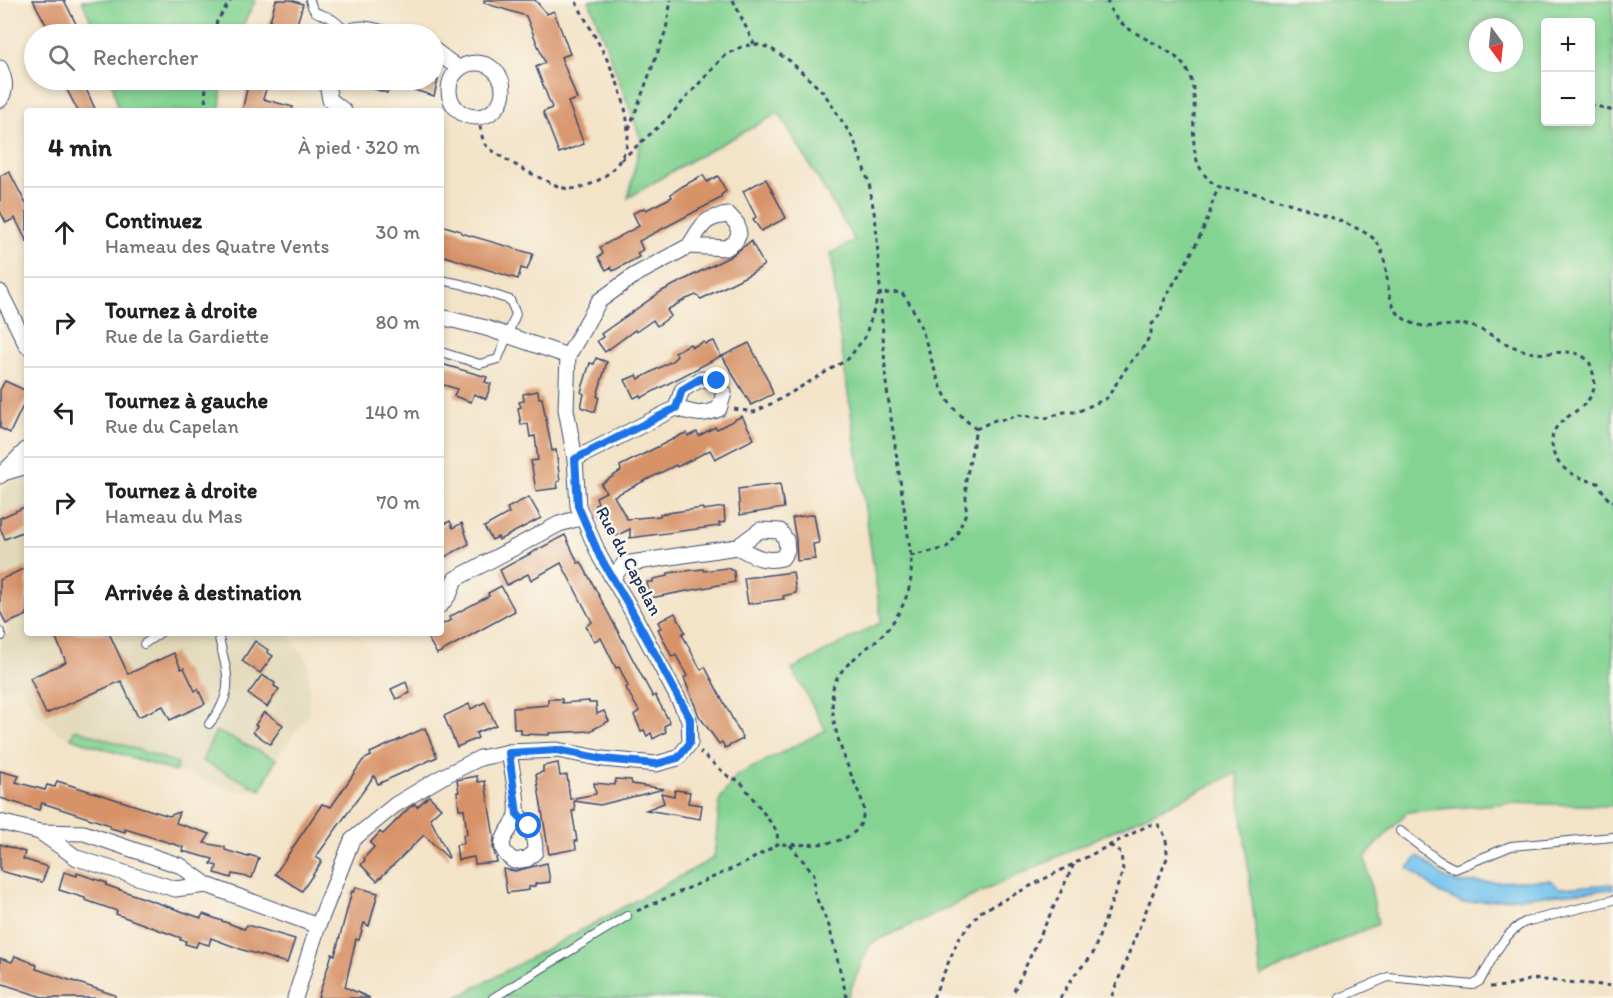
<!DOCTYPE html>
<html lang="fr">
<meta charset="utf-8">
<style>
:root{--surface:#fff;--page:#f6f6f6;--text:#202124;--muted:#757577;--line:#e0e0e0}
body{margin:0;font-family:Itim,sans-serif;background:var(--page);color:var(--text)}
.controls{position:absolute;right:18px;top:18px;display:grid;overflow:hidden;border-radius:6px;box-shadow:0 3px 9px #0003}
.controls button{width:54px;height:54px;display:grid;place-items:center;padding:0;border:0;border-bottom:2px solid var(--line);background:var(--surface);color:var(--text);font:30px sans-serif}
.compass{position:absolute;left:1469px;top:18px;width:54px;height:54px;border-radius:50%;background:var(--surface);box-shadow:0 3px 9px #0003;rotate:165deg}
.stop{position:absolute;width:18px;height:18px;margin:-14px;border:4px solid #1a73e8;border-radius:50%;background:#fff}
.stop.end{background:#1a73e8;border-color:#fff;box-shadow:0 2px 6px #0008}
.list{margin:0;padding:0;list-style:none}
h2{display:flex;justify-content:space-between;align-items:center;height:78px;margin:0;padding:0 24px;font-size:26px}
h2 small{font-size:20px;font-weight:400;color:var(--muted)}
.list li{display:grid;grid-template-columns:39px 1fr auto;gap:18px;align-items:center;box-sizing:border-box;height:90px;padding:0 24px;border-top:2px solid var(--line)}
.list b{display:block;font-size:22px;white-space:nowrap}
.list p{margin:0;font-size:20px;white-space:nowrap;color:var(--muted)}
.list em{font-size:20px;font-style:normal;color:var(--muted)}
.icon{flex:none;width:33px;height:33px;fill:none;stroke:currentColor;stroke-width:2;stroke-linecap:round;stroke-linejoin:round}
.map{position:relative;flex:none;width:1613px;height:998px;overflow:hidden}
.search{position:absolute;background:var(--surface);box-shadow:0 3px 9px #0003;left:24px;top:24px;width:420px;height:66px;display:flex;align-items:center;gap:15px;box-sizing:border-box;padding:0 21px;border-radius:33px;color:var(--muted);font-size:22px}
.panel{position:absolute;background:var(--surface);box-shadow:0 3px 9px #0003;left:24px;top:108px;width:420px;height:528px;border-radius:6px}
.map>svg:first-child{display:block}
.built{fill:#e1d8b8}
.green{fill:#84d393;stroke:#508178;stroke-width:1.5;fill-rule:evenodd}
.water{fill:#71c3ed;stroke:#4679a6;stroke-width:1.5}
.building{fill:#d79267}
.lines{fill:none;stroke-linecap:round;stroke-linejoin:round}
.lane-casing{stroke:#3b4a6e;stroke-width:10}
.street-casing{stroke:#3b4a6e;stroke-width:17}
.path{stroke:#3b4a6e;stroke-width:3;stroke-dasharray:4.5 4.5;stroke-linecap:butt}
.lane{stroke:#fff;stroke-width:8}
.street{stroke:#fff;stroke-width:15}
.route{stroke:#1a73e8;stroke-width:8}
.labels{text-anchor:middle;stroke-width:5;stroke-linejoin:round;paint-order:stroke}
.street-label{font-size:18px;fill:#1b2f5e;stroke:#fbf7ec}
</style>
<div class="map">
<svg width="1613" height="998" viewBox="0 0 1613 998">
<rect width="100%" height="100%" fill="#fbf7ec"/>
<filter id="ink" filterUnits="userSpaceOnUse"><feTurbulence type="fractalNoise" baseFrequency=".0167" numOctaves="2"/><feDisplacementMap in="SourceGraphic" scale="12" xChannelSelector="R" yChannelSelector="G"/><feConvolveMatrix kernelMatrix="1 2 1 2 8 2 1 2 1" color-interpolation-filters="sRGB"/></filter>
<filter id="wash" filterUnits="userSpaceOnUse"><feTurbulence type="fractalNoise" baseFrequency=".008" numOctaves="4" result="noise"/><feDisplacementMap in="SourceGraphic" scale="24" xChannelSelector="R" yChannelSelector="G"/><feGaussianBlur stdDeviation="1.35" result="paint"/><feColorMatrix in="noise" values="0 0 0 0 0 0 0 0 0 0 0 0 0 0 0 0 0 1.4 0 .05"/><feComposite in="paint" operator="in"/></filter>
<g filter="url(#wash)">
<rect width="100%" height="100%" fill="#f3e3c7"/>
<polygon class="built" points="27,474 27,633 289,633 309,664 309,713 276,759 261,790 236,791 58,733 37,714 20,682 0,691 0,637 9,633 0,613 0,492 10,482"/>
<g class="green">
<polygon points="82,0 256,0 238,34 96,34"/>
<path d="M589,0H1613V806L1509,803L1407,812L1365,857L1378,924L1261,976L1237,773L870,944L847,998H456L714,858L720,799L736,776L826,730L792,669L880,623L881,618L839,331L831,253L855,241L779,113L686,163L628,198L641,139ZM1546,22H1590V122H1546ZM1478,27H1514V63H1478Z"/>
<polygon points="112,80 222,80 220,111 118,111"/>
<polygon points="75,729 178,763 175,772 71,738"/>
<polygon points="216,731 276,759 261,790 202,761"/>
</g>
<polygon class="water" points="1418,856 1445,878 1459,883 1550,880 1559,888 1613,884 1613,889 1462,903 1440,893 1408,868"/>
<g id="blocks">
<g class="building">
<polygon points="33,0 64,0 81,34 51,34"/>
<polygon points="276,0 291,0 303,4 294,34 266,34"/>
<polygon points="484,0 535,0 547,14 554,11 570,54 561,57 577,99 568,102 584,144 559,153 543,112 552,108 536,67 545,63 526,16 484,3"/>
<polygon points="62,80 82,80 96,111 78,111"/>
<polygon points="249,80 269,80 263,99 293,107 292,111 242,111"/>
<polygon points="354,80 438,80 434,96 391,83 387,93 353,82"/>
<polygon points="9,171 27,206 27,242 15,218 6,223 0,211 0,176"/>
<polygon points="703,175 707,182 718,176 726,191 721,195 721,198 639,241 643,250 637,253 639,257 613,271 611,267 606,270 598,257 603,254 600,247 639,226 633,213 644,208 646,210 672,197 671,194 683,186"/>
<polygon points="766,179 786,218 761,231 753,219 756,217 743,191"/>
<polygon points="441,225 461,231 461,233 533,254 527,270 521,268 518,279 441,255"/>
<polygon points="751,241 764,265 752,273 701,299 696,295 684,300 667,310 671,316 657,326 653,320 636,332 635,330 605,352 597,341 603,337 601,334 662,291 731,256"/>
<polygon points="714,341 721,356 641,398 640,395 634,398 625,380 637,375 639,379 672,361 677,356 675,352 690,344 692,347 704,342 705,344"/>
<polygon points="749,343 768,380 773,394 751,405 722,356"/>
<polygon points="596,358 607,362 597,396 599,397 595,412 581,407 584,394 581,392 590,363 594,364"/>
<polygon points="441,364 487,377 485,382 491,384 486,399 474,394 471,402 454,396 457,389 441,384"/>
<polygon points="5,381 27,391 27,397 10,433 0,428 0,390"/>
<polygon points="538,391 539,398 542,398 552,451 556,450 560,481 557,482 558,488 536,491 531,461 538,460 535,436 530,437 528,424 521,425 518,408 521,407 519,402 524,401 523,394"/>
<polygon points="742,416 754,439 715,459 710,450 677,467 676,465 614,496 627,519 660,516 660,514 703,508 703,510 724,507 725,522 719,523 720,526 630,538 630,529 616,536 613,531 610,532 608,529 606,531 596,510 597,509 595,505 598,503 596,497 606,492 601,484 621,471 620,466 683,434 687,433 688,436 697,432 699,436 715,427 717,429"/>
<polygon points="780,484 784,508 740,515 738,489"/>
<polygon points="529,497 541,518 499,540 498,537 492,540 484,527 509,513 507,508"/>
<polygon points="27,506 27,530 5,539 0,528 0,518"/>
<polygon points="814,514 819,543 813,544 815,559 797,561 796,539 792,518"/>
<polygon points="450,521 453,528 462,523 469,544 441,559 441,526"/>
<polygon points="565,535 578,563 581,562 653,697 655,695 670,723 664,726 666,732 653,739 651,733 647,736 644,730 641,731 634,715 639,711 626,688 628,686 619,667 616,668 601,638 594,641 586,626 592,622 561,563 531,580 528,574 507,585 500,570"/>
<polygon points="27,567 27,615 6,624 0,611 0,580"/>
<polygon points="727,568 734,571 735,582 650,598 647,582 653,582 653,579 668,576 668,573 685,571 703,569 704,571"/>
<polygon points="793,572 796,593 783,596 784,599 748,604 744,578"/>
<polygon points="501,586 515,611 437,654 425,633 441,633 441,625 451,620 449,617 489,596 488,593"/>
<polygon points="675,613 685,632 682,634 697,663 701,670 705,667 743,739 725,748 722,742 719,744 699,716 684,678 687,676 676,655 672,657 658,629 661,628 658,622"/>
<polygon points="54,633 109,633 128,674 174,653 181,669 184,668 195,691 198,689 205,704 170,720 163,706 138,717 121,681 46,714 30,678 66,662"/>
<polygon points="255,641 268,650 267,652 273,656 260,673 242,661"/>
<polygon points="262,675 275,683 274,686 279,689 267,707 248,694"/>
<polygon points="406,682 410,693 396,699 391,689"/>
<polygon points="548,699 562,699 562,703 589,701 589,703 596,703 597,714 604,711 609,721 590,731 549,733 549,735 521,734 521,729 514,729 513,708 548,705"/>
<polygon points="485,702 496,725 476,733 478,738 457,747 444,716 469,704 471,709"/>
<polygon points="264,712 283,725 270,744 253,732 257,726 255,725"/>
<polygon points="425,728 437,757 378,784 374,776 316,857 322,861 302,891 275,874 322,804 331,807 363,760 371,756 370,753"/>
<polygon points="558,763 560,776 567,775 570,799 596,794 594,783 615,785 616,779 631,780 632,784 664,789 600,805 574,801 575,811 572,811 577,841 575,841 576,849 549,854 536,774 543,772 543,766"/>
<polygon points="0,771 19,776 16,782 45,790 47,785 55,787 57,781 169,816 179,812 176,823 210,834 204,843 225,847 225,850 248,857 249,855 259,858 252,878 232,874 231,878 215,873 217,866 211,864 213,859 182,851 183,847 167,842 125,829 125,832 110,828 110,825 42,803 39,810 0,798"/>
<polygon points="477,776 478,782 485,781 494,837 493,848 497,862 475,864 474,857 458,860 456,845 464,843 463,835 467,834 464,809 459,809 457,792 459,792 457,780"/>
<polygon points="675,790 690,792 688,803 702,805 700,819 646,810 664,803 661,793 674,796"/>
<polygon points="429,796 441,808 430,818 449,857 448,858 424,835 377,881 361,865 365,860 364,858 374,847 370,843 380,832 383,834 409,808 415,804 417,807"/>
<polygon points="0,844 25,852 23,859 48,867 42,882 0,871"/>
<polygon points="547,863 550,882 535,884 535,886 529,887 529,890 507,893 503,869 515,871"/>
<polygon points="64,872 77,876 77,873 107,883 106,885 201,918 203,914 244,929 247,925 295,939 287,963 243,950 211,938 209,945 198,942 196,947 185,944 186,941 180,940 181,938 116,914 117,911 85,900 85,898 59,890"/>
<polygon points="356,887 378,893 369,926 364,923 359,940 356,939 345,987 370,998 318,998 332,954 335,955 352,891 354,892"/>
<polygon points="15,956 31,962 31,963 37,965 36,969 115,995 115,998 45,998 0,983 0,958 12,962"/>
</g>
</g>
</g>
<g filter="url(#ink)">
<use href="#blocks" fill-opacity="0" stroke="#3b4a6e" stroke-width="1.5"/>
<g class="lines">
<defs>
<g id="lane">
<path d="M310,0C314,18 320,11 332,19C337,22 343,28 348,33"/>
<polyline points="441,280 461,284 510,300 516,314 498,359 480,364 441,352"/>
<polyline points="0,632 2,636"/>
<polyline points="144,644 160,633"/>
<path d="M209,724C238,689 226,674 218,633"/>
<polyline points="1400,831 1438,860 1455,869 1511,846 1613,837"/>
<polyline points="493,998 627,916"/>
<path d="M1340,998L1388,977L1473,985L1480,981C1492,960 1502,934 1525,922L1613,900"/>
</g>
<g id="street">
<path d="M346,34C359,25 372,30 386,34"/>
<polyline points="434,50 458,68"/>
<circle cx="476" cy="90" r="27"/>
<path d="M0,68C5,80 7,89 0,100"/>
<polyline points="328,80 327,83 330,100 344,111"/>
<polyline points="0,292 27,346"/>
<polyline points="441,317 486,328 568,356"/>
<path d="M575,459L676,408L682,390L701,379L717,381L724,393L719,409C701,416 695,414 676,408"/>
<polyline points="3,473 27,466"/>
<polyline points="0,476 27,449"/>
<path d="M612,578L624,564L737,547L760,530L780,531L786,540L787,550L782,558C763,563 753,555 737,547"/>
<polyline points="441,605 450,593 455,579 559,524 583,517"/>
<path d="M509,752C511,766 519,802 517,813C515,831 487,842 514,861L527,859L535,852C535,834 530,826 517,814"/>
<polyline points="0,822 40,832 77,858 175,889 207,885 318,926"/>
<polyline points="40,832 84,833 181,866 207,885"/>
<path d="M295,998L318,926L352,840L395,805L440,778L480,758L509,752L557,750L603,759L656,764L678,758L690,743L689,719L628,604L600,557L578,506L575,459L566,409L568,356L599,301L635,275L689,246L726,248L735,242L739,234L737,224L729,215C703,217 702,226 689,246"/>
</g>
</defs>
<use href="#lane" class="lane-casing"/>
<use href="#street" class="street-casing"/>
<g class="path">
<polyline points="733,0 754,44"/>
<path d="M1107,0C1115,34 1160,39 1181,62C1212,96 1173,153 1214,184C1224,191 1238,189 1249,192C1275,198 1359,223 1375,240C1394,262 1379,307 1408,321C1430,332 1445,323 1466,325C1486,328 1501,344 1520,349C1525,351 1531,353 1537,353C1550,355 1566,349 1578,354C1582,355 1586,359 1589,361C1592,369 1596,380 1594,388C1590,406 1570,413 1559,424C1555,428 1552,435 1552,440C1551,468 1575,477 1598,483L1605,495L1611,502L1613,501"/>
<polyline points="214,34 217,21 231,0"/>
<polyline points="1590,104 1613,111"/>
<polyline points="205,111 206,80"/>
<path d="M479,117C480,125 481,137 485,144C492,154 557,189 569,189C599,188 630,162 628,131C626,84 596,40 575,0"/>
<polyline points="629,129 666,30 671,0"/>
<path d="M621,160L667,119L724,56L741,47L754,44L770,48L790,61L824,93L854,140L869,183L876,224L886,383L911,556C911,565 912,575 910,584C907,600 896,620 885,632C870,648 836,667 833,689C828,728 849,768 863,803C870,850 808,845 778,844"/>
<path d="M734,409L754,412L777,401L848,359L865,337L879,294L901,292C928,323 928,369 949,402C956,412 967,421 976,429L966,480V513L956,537L946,548L911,556"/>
<path d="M976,429L995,420L1008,419L1017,415L1047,418L1064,412H1077L1107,398L1129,364L1145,345L1151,333V325C1164,313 1160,306 1168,293C1183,268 1199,242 1209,215C1213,204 1212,196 1221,187"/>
<polyline points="790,845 814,874 815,895 829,926 847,998"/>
<polyline points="637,911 745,863 778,844 777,831 740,781 729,777 700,752"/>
<polyline points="1490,987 1508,986 1532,979 1613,986"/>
<polyline points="1014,991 1074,864"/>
<path d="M933,998L959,938L980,912L1149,825H1158C1167,835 1167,845 1167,858L1111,998"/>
<polyline points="1060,998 1075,974 1092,956 1123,871 1121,853 1113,847 1109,846"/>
</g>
<use href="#lane" class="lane"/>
<use href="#street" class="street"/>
</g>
</g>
<g class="lines" filter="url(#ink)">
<polyline class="route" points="529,826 517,814 509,753 557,750 603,759 656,764 678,758 690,743 690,719 628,604 600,557 578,506 575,459 676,408 682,390 700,379 717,381"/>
</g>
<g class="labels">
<g class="street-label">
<text transform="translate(629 561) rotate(62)" y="6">Rue du Capelan</text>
</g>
</g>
</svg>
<div class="controls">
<button>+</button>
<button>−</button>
</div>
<svg class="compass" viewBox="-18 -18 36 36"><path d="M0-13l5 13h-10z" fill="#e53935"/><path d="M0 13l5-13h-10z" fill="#757577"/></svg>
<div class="stop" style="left:529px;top:826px"></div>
<div class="stop end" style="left:717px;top:381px"></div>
<div class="search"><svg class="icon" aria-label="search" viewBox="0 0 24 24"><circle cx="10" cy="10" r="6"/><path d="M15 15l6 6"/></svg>Rechercher</div>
<section class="panel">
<h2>4 min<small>À pied · 320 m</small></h2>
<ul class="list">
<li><svg class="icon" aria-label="ahead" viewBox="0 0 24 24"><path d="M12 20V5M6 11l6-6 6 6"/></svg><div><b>Continuez</b><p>Hameau des Quatre Vents</p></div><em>30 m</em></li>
<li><svg class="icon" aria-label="right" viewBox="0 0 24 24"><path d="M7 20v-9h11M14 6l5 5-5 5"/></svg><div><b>Tournez à droite</b><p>Rue de la Gardiette</p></div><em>80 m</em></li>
<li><svg class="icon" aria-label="left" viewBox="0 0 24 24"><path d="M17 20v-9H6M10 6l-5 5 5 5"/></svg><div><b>Tournez à gauche</b><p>Rue du Capelan</p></div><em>140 m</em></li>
<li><svg class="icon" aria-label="right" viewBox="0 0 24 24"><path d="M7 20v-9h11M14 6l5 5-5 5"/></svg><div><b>Tournez à droite</b><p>Hameau du Mas</p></div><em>70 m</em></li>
<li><svg class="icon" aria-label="arrive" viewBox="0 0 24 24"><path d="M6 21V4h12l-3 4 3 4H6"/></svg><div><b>Arrivée à destination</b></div></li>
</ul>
</section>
</div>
